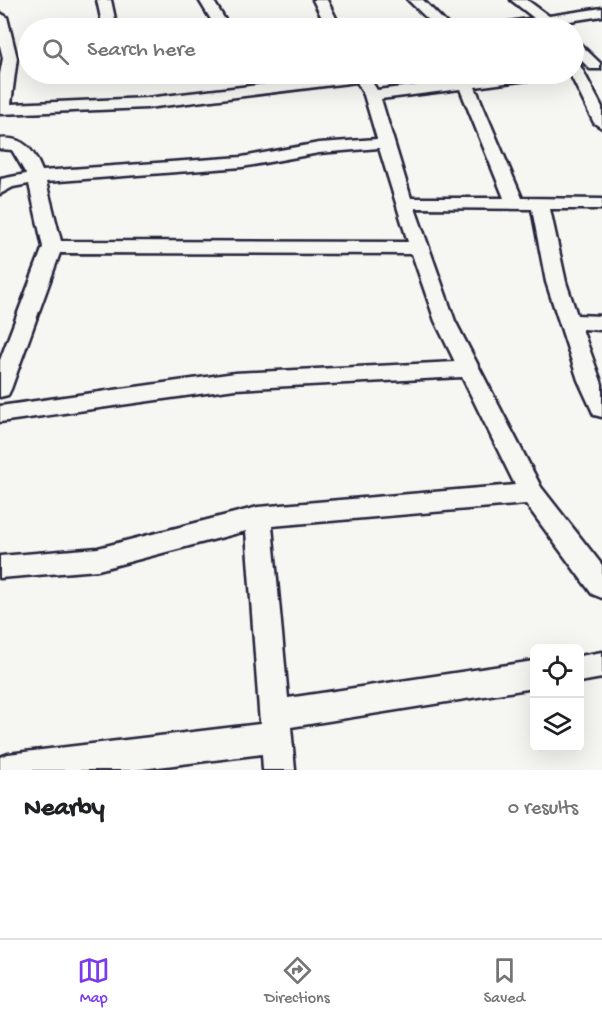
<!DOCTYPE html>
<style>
:root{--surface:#fff;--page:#f6f6f6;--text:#202124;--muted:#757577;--line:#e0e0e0;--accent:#7c3aed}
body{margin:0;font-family:"Gochi Hand",sans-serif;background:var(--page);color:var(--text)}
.controls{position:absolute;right:18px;bottom:18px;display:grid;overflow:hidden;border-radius:9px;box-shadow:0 6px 24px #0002}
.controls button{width:54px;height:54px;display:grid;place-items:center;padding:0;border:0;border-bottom:2px solid var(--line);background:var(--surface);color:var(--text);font:30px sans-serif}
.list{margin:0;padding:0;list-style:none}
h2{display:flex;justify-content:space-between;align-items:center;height:78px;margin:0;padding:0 24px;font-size:26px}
h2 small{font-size:20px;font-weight:400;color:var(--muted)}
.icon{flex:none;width:33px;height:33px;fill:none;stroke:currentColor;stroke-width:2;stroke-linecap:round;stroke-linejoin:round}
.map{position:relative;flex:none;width:602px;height:770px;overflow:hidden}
.search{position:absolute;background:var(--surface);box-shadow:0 6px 24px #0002;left:18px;right:18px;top:18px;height:66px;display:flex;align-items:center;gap:15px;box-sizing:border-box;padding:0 21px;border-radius:33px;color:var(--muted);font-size:22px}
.sheet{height:168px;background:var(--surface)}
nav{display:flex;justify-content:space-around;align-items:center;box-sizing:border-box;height:84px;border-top:2px solid var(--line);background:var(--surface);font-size:16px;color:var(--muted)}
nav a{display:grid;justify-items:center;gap:3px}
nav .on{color:var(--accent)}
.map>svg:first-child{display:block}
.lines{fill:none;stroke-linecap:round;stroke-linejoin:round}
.minor-casing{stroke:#22223b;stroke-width:5}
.minor{fill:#f6f6f2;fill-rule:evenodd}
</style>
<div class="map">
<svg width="602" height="770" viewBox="0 0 602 770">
<rect width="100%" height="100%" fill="#f6f6f2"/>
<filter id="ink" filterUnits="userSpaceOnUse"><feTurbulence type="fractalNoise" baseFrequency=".0167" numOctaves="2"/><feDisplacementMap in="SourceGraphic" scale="12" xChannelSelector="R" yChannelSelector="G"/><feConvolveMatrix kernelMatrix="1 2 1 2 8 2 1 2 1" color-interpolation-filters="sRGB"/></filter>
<g filter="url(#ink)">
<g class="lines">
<defs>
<g id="minor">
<polygon points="97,0 111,0 117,28 103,28"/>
<polygon points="199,0 213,0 230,28 216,28"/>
<polygon points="313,0 327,0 341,28 327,28"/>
<polygon points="408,0 423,0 451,28 437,28"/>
<polygon points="511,0 527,0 549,16 602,8 602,16 557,23 559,25 555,28 543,25 521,28 490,28 492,25 497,24 534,18"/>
<path d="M0,13L7,17L17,58L11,104L147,98L353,74H367L377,90L510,74H550L548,77L543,78L475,87L522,198L602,199V209H550L566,282L577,315L602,316V330L582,329L602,384V417L594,415L578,380L546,282L532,209L415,208L455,321L541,487L602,565V598L592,594L526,504L272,526L288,698L534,661V688L291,727L295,770H263L262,754L134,770H0V757L8,754L260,724L246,531L98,570L0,578V556L98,548L258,507L515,485L462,377L235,389L0,422V406L235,373L455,362L435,321L412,254L60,253L11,389L8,395L0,397V360L43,247L29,184L13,187L0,194L1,179L26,174L12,150L0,149V139C24,136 34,151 42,171L242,157L319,143L377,139L364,95L357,82L147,108L0,114V74L3,58L0,46ZM460,89L504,198H411L381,99ZM379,148L408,242L61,241L46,182L242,167L319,153Z"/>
<polygon points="574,42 579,43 600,63 600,69 590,69 574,53"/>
<polygon points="574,65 580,66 582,69 602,107 602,128 594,123 570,74 574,74"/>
<polygon points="602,652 602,678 580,682 580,656"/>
</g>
</defs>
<use href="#minor" class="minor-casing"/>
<use href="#minor" class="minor"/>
</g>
</g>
</svg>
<div class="controls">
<button><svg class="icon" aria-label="locate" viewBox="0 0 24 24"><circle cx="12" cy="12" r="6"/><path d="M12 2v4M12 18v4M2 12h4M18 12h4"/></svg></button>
<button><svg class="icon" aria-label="layers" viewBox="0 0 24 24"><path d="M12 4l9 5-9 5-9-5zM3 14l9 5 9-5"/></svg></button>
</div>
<div class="search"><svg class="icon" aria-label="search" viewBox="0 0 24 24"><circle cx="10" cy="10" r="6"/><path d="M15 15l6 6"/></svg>Search here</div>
</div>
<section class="sheet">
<h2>Nearby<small>0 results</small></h2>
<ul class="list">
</ul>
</section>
<nav>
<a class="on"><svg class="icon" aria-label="map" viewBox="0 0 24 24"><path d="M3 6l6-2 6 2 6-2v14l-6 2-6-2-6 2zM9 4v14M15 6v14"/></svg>Map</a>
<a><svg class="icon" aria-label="directions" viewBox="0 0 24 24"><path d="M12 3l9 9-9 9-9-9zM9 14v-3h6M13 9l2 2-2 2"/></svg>Directions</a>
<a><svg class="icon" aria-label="saved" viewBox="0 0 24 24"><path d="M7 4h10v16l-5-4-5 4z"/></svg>Saved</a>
</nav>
